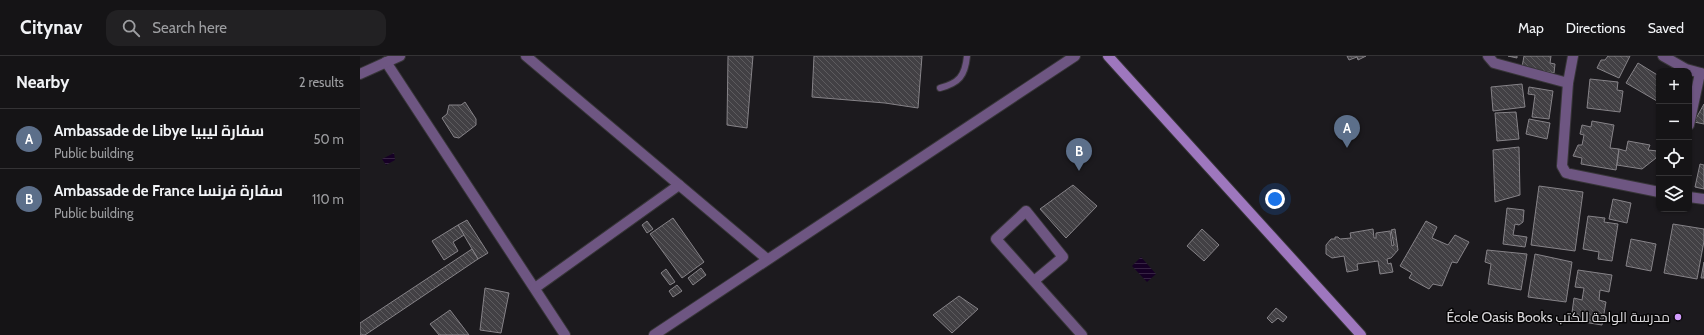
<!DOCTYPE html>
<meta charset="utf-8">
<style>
:root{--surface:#151416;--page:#222123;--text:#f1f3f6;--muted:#9d9ea1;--line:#343335;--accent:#ea580c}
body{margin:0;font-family:Cabin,Cairo,sans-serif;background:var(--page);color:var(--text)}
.controls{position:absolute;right:12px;top:12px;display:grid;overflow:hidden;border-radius:8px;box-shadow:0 1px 3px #0004}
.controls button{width:36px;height:36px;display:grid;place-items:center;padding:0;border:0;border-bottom:1px solid var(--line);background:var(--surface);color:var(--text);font:20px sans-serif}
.you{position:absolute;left:915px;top:143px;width:14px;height:14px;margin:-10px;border:3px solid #fff;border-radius:50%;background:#1a73e8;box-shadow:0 0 0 6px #1a73e833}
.badge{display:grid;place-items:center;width:26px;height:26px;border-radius:50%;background:var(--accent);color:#fff;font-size:13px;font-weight:700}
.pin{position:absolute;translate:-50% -33px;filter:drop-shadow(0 1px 2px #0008)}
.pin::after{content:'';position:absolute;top:21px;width:14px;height:12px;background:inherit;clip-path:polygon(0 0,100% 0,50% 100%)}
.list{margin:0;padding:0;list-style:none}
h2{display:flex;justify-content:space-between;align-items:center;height:52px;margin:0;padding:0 16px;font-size:17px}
h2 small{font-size:13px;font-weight:400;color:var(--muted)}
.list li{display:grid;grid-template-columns:26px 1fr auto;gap:12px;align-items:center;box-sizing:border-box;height:60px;padding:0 16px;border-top:1px solid var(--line)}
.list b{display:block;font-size:15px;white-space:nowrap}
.list p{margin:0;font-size:13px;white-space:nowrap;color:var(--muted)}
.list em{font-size:13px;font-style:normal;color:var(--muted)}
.icon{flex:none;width:22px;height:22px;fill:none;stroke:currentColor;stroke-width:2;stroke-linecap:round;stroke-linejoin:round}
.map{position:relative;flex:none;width:1344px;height:279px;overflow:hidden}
header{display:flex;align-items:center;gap:24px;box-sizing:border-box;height:56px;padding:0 20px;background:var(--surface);border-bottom:1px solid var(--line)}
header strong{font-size:19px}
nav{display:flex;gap:22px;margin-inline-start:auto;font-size:14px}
.search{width:280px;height:36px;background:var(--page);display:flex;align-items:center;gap:10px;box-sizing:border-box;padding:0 14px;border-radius:12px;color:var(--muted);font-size:15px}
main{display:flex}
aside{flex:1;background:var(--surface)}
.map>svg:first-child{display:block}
.water{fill:url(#water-rules)}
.building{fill:url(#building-back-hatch);stroke:#868388}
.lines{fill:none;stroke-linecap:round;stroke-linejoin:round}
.lane-casing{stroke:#373538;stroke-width:8}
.street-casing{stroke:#373538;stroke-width:12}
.secondary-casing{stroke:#373538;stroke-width:12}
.lane{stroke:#6e5682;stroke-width:6}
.street{stroke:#6e5682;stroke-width:10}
.secondary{stroke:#9e77be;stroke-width:10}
.poi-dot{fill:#d29dfd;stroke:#070607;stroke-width:1.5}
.labels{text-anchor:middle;stroke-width:3;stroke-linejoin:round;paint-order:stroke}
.poi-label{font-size:14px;fill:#dad8db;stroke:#070607;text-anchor:end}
</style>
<header>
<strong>Citynav</strong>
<div class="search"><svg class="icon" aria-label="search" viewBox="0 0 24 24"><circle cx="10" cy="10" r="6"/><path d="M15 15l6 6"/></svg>Search here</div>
<nav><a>Map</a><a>Directions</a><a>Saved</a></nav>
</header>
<main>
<aside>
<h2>Nearby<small>2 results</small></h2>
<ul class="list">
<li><span class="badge" style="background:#5c6f8a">A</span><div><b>Ambassade de Libye سفارة ليبيا</b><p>Public building</p></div><em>50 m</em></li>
<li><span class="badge" style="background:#5c6f8a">B</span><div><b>Ambassade de France سفارة فرنسا</b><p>Public building</p></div><em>110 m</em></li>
</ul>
</aside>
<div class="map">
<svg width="1344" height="279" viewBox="0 0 1344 279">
<defs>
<pattern id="water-rules" width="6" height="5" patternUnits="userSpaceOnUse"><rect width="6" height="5" fill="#160025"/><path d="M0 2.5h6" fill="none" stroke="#372444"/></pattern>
<pattern id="building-back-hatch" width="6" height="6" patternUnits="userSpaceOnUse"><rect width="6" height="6" fill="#424044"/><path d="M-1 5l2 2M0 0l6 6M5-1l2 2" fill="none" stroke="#5d5b5e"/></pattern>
</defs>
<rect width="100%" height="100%" fill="#1c1a1e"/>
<g class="water">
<polygon points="34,97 35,104 26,109 22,103"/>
<polygon points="781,201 796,218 787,226 772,210"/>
</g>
<g class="building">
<polygon points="368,0 393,0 387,72 367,69"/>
<polygon points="454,0 562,0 558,52 525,47 452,41"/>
<polygon points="987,0 1006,0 998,4 997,1 989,4"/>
<polygon points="1148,0 1157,0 1157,2"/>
<polygon points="1164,0 1191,0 1190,7 1195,8 1194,17 1162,11"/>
<polygon points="1248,0 1270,0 1259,22 1237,12 1241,4 1245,4"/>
<polygon points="1278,7 1299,20 1299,41 1297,45 1266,27"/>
<polygon points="1230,23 1258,26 1257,34 1263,35 1260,56 1227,52"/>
<polygon points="1162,28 1165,51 1133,55 1131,31"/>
<polygon points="1169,31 1193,35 1189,63 1172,61 1175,39 1168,38"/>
<polygon points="105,46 116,63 116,69 99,82 94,81 82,62 87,58 89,49 101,49"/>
<polygon points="1344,48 1344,68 1334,66"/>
<polygon points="1156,56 1159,83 1137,85 1135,57"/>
<polygon points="1169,63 1190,67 1187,83 1166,78"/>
<polygon points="1232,65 1254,69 1250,92 1259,93 1256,114 1221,108 1222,102 1213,100 1218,89 1222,89 1224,79 1220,78 1222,69 1231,71"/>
<polygon points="1268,85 1290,89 1288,94 1298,95 1296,102 1282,113 1257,109 1259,93 1266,95"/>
<polygon points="1159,91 1160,139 1135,146 1133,94"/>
<polygon points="1340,108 1344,109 1344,133 1335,131"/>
<polygon points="713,129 737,150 706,182 680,153"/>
<polygon points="1179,130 1223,136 1215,195 1171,189"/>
<polygon points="1253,143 1271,147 1267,167 1249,163"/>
<polygon points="1147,152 1164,154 1163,166 1159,169 1155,168 1153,179 1167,181 1165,191 1143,188"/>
<polygon points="1228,160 1245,162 1244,166 1258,168 1252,205 1238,203 1239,196 1223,193"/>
<polygon points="313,162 344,206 322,222 290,178"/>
<polygon points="107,164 128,197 118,203 98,169"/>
<polygon points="287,165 293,173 287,177 282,169"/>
<polygon points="1066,165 1077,171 1072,182 1088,189 1095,179 1109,186 1097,207 1092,206 1082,230 1073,228 1069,233 1049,222 1052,217 1040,210"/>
<polygon points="1313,168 1344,173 1344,185 1337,223 1304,217"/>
<polygon points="98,169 104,179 93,186 98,195 84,204 72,185"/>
<polygon points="842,173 859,189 844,205 827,190"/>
<polygon points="1013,173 1014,182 1016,182 1016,177 1030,175 1032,190 1034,189 1031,174 1035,173 1038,194 1031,202 1027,203 1028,208 1031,207 1033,216 1020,218 1018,205 997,208 998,214 987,216 984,200 972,202 966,198 966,189 971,183 975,183 975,181 978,181 980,183 991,182 990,177"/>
<polygon points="1271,183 1296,188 1291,215 1266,210"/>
<polygon points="112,193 118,203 5,279 0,279 0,267"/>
<polygon points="1127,194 1167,198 1161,234 1128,228 1131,208 1125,206"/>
<polygon points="1175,198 1212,206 1206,246 1168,241"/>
<polygon points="1344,206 1344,222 1341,222"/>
<polygon points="341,212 346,219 333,229 328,222"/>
<polygon points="306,213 315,226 310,229 301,217"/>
<polygon points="1218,214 1252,219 1249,236 1240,234 1239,244 1246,246 1242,269 1211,264 1214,242 1222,244 1224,232 1215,231"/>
<polygon points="317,229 322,235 313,241 309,235"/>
<polygon points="125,232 149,237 141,277 120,274"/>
<polygon points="599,240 618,253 592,277 573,259"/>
<polygon points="916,252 927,261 923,266 918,262 912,267 907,262"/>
<polygon points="90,254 109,279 79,279 70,268"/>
</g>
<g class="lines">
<defs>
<path id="lane" d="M580,32C599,27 605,20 607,0"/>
<g id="street">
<polyline points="166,0 407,203"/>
<polyline points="1128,0 1134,7 1208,27"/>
<polyline points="1213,0 1208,27 1202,110 1206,117 1210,118 1299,136"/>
<polyline points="1303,0 1326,13 1344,18"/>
<polyline points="26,6 205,279"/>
<polyline points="0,18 40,0"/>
<polyline points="1329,69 1340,17"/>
<polyline points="1329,141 1344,143"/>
<polyline points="674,225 703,201 666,155 636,183 722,279"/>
<polyline points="175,232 319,129"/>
<polyline points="294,279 715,0"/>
</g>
<polyline id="secondary" points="748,0 1001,279"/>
</defs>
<use href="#lane" class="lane-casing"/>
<use href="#street" class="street-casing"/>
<use href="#secondary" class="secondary-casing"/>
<use href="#lane" class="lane"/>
<use href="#street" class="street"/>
<use href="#secondary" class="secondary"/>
</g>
<circle class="poi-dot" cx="1318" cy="261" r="4"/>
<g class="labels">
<g class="poi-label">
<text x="1310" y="266">École Oasis Books مدرسة الواحة للكتب</text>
</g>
</g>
</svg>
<div class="controls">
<button>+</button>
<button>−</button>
<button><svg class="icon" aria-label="locate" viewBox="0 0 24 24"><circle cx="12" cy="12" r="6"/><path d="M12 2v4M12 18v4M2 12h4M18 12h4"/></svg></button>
<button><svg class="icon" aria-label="layers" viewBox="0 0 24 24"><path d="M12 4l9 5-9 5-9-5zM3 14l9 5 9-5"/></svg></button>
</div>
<div class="you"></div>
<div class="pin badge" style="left:987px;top:92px;background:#5c6f8a">A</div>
<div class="pin badge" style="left:719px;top:115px;background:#5c6f8a">B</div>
</div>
</main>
